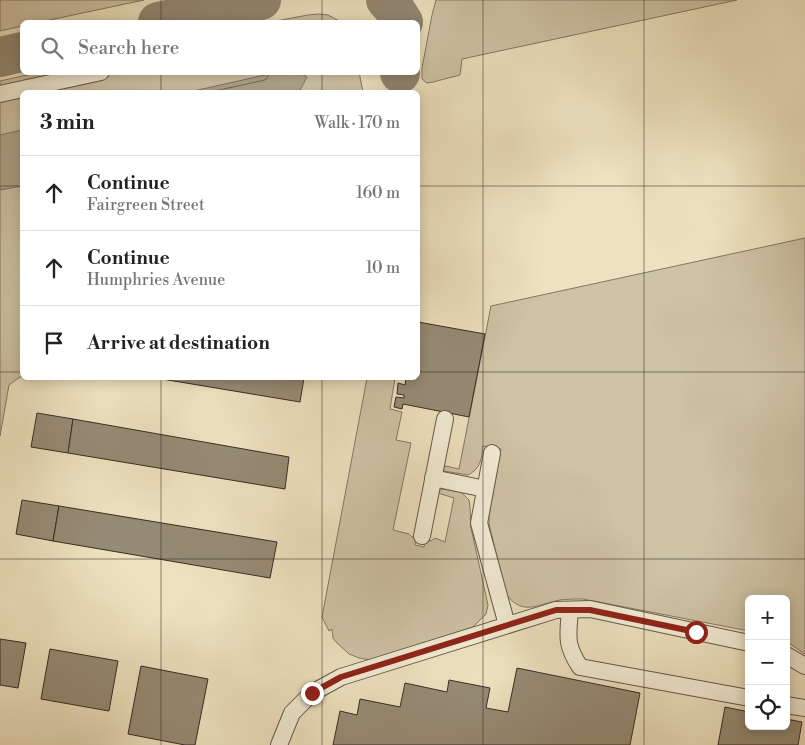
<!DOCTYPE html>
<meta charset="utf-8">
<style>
:root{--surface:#fff;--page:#f2f2f2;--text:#222;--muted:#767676;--line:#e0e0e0}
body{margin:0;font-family:"Libre Bodoni",serif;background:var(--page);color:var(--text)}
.controls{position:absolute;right:15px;bottom:15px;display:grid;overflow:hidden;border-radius:8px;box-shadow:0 2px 12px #0003}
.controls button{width:45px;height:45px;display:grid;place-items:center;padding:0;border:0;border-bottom:1px solid var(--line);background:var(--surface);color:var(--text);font:25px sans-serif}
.stop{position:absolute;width:15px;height:15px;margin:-11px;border:4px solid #8f2418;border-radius:50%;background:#fff}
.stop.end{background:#8f2418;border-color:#fff;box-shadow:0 1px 5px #0008}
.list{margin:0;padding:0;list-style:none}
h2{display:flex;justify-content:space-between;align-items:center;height:65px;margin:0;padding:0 20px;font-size:21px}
h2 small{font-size:16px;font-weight:400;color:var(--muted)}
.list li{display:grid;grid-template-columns:32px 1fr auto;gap:15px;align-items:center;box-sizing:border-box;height:75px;padding:0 20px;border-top:1px solid var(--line)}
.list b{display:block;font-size:19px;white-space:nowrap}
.list p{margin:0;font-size:16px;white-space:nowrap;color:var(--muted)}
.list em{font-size:16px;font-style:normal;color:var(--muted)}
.icon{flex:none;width:28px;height:28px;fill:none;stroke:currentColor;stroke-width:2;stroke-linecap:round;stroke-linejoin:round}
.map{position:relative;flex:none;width:805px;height:745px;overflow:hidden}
.search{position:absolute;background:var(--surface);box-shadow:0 2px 12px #0003;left:20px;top:20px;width:400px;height:55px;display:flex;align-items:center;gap:12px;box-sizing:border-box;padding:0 18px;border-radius:8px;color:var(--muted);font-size:19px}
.panel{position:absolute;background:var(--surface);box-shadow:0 2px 12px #0003;left:20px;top:90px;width:400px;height:290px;border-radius:8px}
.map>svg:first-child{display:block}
.green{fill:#cec3a5;stroke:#837864}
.water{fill:#afa48a;stroke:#7f7461}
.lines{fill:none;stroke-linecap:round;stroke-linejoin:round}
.shore{stroke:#746857;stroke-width:1}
.taxiway{stroke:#928772;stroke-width:40}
.building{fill:#968b75;stroke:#382c24}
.minor-casing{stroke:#655a4b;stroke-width:18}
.minor{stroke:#f3ecd5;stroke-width:16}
.route{stroke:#8f2418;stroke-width:6}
.grid{fill:none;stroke:#382c24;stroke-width:1;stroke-opacity:0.55}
</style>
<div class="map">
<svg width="805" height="745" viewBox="0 0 805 745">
<rect width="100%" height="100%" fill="#ede2bf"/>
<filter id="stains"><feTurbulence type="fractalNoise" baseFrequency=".004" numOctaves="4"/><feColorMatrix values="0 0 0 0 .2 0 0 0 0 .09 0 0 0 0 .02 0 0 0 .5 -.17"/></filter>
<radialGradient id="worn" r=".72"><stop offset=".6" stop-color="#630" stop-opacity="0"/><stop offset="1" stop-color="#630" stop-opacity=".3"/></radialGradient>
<g class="green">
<polygon points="0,0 144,0 40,22 22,22 22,26 0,31"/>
<polygon points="436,0 737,0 462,59 460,75 433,82 427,83 422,79 422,68 432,15"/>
<polygon points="318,14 328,15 341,22 271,22 308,15"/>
<polygon points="41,72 359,72 363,92 22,92 22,376 17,379 9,385 0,436 0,81"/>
<path d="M805,238V654L786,641V599H749V631L583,599C575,599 567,599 560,600C538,604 523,617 506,594L489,524V516L501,449L483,446C481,460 481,468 468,475L444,471L443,469L444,467L446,466L459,469L491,306Z"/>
<polygon points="367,378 395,378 390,409 402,412 396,440 411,443 393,530 409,534 412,537 416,538 415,545 424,547 425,539 431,541 435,538 445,542 454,498 441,494 439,493 439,491 442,489 461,492 469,500 470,507 471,528 488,605 486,614 473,627 371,660 359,658 349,654 336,642 333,638 332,629 329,631 322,617"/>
</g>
<g class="water">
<polygon points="274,73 301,73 307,77 299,92 189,92"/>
<polygon points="22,130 22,186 0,190 0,135"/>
</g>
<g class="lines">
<polyline class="shore" points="210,92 265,80 268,77 269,72"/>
<g class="taxiway">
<polyline points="386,0 396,11 403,22"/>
<polyline points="158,22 261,0"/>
<polyline points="0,57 22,52"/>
<polyline points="400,73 400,72"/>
</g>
</g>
<g class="building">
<polygon points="418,322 485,334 469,417 403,404 402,409 394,407 396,397 404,398 404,395 397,394 398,383 405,385 406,378 418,378"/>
<polygon points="156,378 304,378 300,402"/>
<polygon points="37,413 73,419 68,453 31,447"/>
<polygon points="73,419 289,457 285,489 68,453"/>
<polygon points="22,500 59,506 53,541 16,534"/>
<polygon points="59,506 277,542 270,578 53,541"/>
<polygon points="0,639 26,643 18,688 0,685"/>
<polygon points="50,649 118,661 109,711 41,699"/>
<polygon points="141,666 208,679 195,745 185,745 128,734"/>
<polygon points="517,668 640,693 630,745 333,745 340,711 357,715 360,699 400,707 405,683 447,692 449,680 490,688 486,708 508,712"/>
<polygon points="725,707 749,712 749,726 786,726 786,719 802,722 798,745 718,745"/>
</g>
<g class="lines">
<defs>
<g id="minor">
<polyline points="0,94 101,72"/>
<polyline points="492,453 479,523 507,625"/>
<polyline points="433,478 485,489"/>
<polyline points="422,536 445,419"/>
<path d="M570,610C568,636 565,644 580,667L749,698"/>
<polyline points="786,655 805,666"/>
<polyline points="786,705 805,708"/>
<polyline points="279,745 292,713 312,693 341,677 556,610 590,609 749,643"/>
</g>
</defs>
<use href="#minor" class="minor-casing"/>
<use href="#minor" class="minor"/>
</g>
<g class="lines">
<polyline class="route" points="312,693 341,677 556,610 590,610 696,632"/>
</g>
<path class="grid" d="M161,0V22M322,0V22M483,0V745M644,0V745M161,72V92M322,72V92M0,186H22M418,186H805M0,372H22M418,372H805M161,378V745M322,378V745M0,559H805"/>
<rect width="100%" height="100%" filter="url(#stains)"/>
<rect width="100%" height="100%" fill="url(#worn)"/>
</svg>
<div class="controls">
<button>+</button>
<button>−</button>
<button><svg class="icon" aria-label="locate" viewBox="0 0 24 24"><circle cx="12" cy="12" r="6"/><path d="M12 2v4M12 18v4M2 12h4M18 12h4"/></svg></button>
</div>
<div class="stop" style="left:696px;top:632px"></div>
<div class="stop end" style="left:312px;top:693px"></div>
<div class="search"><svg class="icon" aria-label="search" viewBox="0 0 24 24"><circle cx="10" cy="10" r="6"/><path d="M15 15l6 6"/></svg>Search here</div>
<section class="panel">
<h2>3 min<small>Walk · 170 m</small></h2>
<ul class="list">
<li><svg class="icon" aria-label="ahead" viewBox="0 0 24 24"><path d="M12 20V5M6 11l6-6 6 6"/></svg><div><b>Continue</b><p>Fairgreen Street</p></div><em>160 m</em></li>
<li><svg class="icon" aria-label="ahead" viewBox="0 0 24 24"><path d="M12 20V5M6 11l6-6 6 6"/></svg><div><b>Continue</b><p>Humphries Avenue</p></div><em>10 m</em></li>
<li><svg class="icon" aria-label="arrive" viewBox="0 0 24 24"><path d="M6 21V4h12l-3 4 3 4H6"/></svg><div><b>Arrive at destination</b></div></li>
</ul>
</section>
</div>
